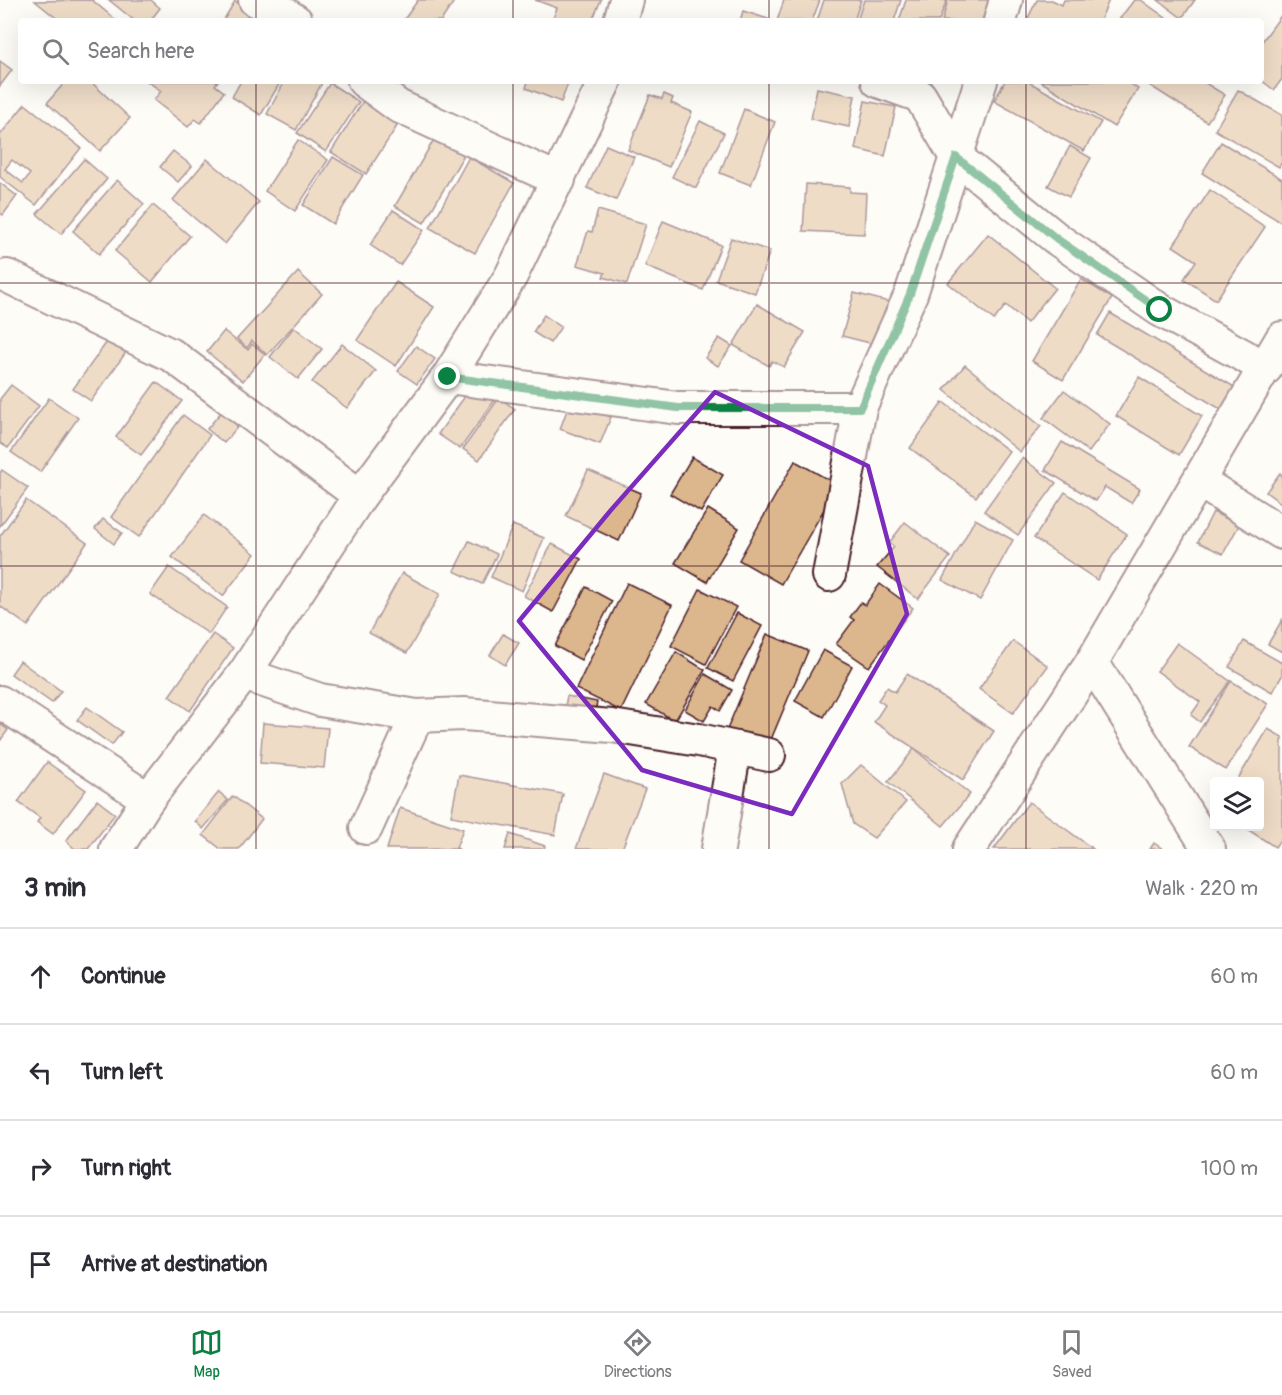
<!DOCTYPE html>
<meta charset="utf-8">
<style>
:root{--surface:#fff;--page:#f7f7f7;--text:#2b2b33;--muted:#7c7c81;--line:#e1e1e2;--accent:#0b8043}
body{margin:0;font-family:Pangolin,sans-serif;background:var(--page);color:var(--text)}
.controls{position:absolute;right:18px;bottom:18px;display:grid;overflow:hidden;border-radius:6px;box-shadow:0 6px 24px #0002}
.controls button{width:54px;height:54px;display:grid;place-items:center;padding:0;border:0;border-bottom:2px solid var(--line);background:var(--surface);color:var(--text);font:30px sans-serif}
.stop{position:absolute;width:18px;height:18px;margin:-14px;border:4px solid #0b8043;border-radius:50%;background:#fff}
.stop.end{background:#0b8043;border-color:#fff;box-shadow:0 2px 6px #0008}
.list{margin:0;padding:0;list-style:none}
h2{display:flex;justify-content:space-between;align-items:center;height:78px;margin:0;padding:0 24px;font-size:26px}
h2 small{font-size:20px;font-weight:400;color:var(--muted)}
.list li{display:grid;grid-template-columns:39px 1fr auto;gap:18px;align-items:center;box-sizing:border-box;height:96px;padding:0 24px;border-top:2px solid var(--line)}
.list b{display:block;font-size:22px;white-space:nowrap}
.list em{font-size:20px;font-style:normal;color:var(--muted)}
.icon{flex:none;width:33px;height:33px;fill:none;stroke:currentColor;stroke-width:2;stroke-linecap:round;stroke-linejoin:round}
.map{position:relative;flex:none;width:1282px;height:849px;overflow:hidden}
.search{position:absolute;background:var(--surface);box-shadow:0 6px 24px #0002;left:18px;right:18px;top:18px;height:66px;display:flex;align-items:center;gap:15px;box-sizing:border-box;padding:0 21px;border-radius:6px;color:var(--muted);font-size:22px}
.sheet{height:462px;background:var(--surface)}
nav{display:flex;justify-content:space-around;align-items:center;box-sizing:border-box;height:84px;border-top:2px solid var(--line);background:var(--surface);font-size:16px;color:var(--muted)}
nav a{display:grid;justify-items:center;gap:3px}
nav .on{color:var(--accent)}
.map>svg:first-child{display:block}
.building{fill:#dcb78d;stroke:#4a1f2b;stroke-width:1.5;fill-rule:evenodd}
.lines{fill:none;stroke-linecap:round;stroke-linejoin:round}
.minor-casing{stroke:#4a1f2b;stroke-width:36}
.minor{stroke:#fdfcf7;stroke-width:32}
.route{stroke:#0b8043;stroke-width:8}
.marked{fill:none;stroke:#7b2cbf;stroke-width:4.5;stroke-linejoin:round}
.grid{fill:none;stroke:#4a1f2b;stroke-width:1.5;stroke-opacity:0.55}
</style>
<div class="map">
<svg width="1282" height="849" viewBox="0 0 1282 849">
<rect width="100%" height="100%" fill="#fdfcf7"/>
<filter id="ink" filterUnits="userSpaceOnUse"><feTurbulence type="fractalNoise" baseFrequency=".0167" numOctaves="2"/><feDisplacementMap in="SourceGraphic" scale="12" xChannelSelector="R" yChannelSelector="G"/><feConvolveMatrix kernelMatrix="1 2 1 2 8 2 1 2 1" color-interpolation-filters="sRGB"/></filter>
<g filter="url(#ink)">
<g class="building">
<polygon points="92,0 117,21 60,21 35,1"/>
<polygon points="109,0 151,0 160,8 150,21 135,21"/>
<polygon points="418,0 455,0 441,21 403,21"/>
<polygon points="535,0 601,0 592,21 552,21 557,8"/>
<polygon points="784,0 820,0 812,21 777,21"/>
<polygon points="824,0 861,0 854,21 817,21"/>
<polygon points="864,0 901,0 894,21 857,21"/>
<polygon points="906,0 947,0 939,21 899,21"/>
<polygon points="948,0 989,0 982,21 942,21"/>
<polygon points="1037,0 1052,0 1062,5 1064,0 1109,0 1100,21 1034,21 1028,18"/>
<polygon points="1134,0 1141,0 1170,21 1118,21"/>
<polygon points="1158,0 1195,0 1182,18"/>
<polygon points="235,1 267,21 223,21"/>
<polygon points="743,11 768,19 767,21 740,21"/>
<polygon points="1282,14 1282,79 1274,90 1261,80 1261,43"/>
<polygon points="0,61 12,70 0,86"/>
<polygon points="66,81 90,81 130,118 100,151 47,103"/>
<polygon points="147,81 218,81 215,85 224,92 201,123 195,119 188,127 154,100 161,91"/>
<polygon points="241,81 281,81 261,115 232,97"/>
<polygon points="285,81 323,81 296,130 267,114"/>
<polygon points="528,81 569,81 561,102 526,88"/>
<polygon points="1005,81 1027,81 1101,122 1084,151 994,101"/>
<polygon points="1040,81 1126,81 1138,89 1114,127"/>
<polygon points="1152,81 1202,81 1225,95 1207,122 1149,85"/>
<polygon points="330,83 359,102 326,152 297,133"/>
<polygon points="817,88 855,96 849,127 811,119"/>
<polygon points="1238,90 1282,115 1282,162 1279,167 1215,130"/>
<polygon points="664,94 673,98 671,103 692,112 669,167 628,150 650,95 662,99"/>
<polygon points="363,101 399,123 366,174 331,152"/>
<polygon points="865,101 896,107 885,156 855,149"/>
<path d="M25,104L81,148L36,205L0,177V135ZM12,160L30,174L23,183L5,169Z"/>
<polygon points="744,109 775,122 751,185 720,173"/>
<polygon points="700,121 724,133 696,188 672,177"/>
<polygon points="436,136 465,153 424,223 395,206"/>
<polygon points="298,140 328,160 295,211 265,191"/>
<polygon points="1221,142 1282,179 1282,223 1202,173"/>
<polygon points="606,145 634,157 616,200 587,188"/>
<polygon points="1070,146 1091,158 1069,197 1048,186"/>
<polygon points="173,151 192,166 178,182 160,167"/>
<polygon points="333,157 363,175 333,224 303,205"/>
<polygon points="469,157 514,183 475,253 430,228"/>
<polygon points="84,159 107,179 61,234 37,214"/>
<polygon points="207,159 259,202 225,244 173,200"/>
<polygon points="117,180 144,204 99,254 73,231"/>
<polygon points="0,183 17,196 3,215 0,213"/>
<polygon points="806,184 850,187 850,192 866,193 864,234 803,231"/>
<polygon points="1210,190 1265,227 1216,300 1184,279 1196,261 1173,246"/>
<polygon points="153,205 190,236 152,282 115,251"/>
<polygon points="393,210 424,230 400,265 370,245"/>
<polygon points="598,210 646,224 627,284 603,277 605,273 577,265 588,231 592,232"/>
<polygon points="663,221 721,245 703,290 645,266"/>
<polygon points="988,234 1055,288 1027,323 1006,305 994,320 948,283"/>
<polygon points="731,238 770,251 755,293 716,280"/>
<polygon points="298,272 322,294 267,355 252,341 247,348 237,339"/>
<polygon points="1081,279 1112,298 1063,380 1032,361"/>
<polygon points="396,282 434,307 396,366 357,340"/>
<polygon points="854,293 889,302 878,345 842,336"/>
<polygon points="757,304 805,332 784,367 772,361 769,366 733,345"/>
<polygon points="1110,313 1236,388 1222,410 1097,335"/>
<polygon points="544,315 561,327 550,343 533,332"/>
<polygon points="294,327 322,349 298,379 270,357"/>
<polygon points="224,331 248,350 252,344 265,354 243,381 207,352"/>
<polygon points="719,338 732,346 718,366 705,358"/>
<polygon points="109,339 127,351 91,401 73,389"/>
<polygon points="342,344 376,371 347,408 312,382"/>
<polygon points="416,346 435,359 417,384 398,371"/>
<polygon points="965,365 1041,426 1020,452 944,390"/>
<polygon points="1139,377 1202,416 1179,455 1116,416"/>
<polygon points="156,382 182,401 141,455 116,437"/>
<polygon points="11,385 39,406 8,448 0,443 0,399"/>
<polygon points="473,385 495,400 460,449 438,434"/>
<polygon points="1064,390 1110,424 1089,452 1043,418"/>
<polygon points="49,398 78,418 40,472 11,452"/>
<polygon points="499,398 515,409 479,460 463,449"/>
<polygon points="570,402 611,417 600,444 560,429"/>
<polygon points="943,402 1009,451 976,497 910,448"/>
<polygon points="222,411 239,425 224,443 207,429"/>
<polygon points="183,415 210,435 139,537 111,517"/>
<polygon points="1062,442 1140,489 1131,503 1105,487 1096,501 1045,470"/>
<polygon points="692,457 723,475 701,512 670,494"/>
<polygon points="1022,458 1056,483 1018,535 984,511"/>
<polygon points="795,461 838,485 781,584 739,560"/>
<polygon points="2,470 28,488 0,526 0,473"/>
<polygon points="588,470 641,493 619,541 566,516"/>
<polygon points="1280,473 1282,475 1282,504 1266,492"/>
<polygon points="1065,492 1127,534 1097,580 1034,538"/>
<polygon points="26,500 87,543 28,626 0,606 0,536"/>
<polygon points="708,509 739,528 707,582 675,563"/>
<polygon points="1213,512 1239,525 1223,554 1198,542"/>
<polygon points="204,515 255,554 223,596 172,557"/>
<polygon points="103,519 122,533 114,544 95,529"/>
<polygon points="975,519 1013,540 980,600 942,580"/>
<polygon points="905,522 950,557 918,599 877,567 894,547 889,543"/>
<polygon points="513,525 544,538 522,591 491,577"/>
<polygon points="469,541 497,554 482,584 454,571"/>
<polygon points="552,544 581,559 553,612 524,596"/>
<polygon points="169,567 227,607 209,634 150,594"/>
<polygon points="402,573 440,594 407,653 369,633"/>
<polygon points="627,583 672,605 621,711 576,689"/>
<polygon points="880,584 913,608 869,667 836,644 854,620 850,617 861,602 865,605"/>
<polygon points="586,587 612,601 581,660 555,646"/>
<polygon points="700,589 736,607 706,664 671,646"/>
<polygon points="737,613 762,626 733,681 708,668"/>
<polygon points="1282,620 1282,652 1268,644"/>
<polygon points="213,634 233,648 190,711 169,696"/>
<polygon points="503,634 519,643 505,665 490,655"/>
<polygon points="767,634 808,651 767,749 726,732"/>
<polygon points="1013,641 1048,666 1013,713 979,689"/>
<polygon points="1244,641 1282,663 1282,676 1272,692 1229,667"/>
<polygon points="1177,643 1230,681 1200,722 1191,715 1200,702 1157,671"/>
<polygon points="823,650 852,666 824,717 795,701"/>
<polygon points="676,652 705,670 675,721 646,704"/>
<polygon points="20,661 61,691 52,703 11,674"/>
<polygon points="705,674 732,690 720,711 713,706 704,721 685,710"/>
<polygon points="907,674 994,731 963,780 874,722 885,705 878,700 887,687 895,692"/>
<polygon points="1231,681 1268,704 1226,770 1189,747"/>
<polygon points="567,696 597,702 594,718 564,711"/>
<polygon points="87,707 122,732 112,745 77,720"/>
<polygon points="263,723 328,728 324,768 260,763"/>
<polygon points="0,724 8,730 0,741"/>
<polygon points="1268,729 1282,737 1282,837 1275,847 1242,826 1260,826 1260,782 1236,782"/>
<polygon points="914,749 970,794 943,826 888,782"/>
<polygon points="47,762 86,790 53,834 37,822 40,818 18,802"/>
<polygon points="861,765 906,802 874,838 853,824 842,784"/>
<polygon points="604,774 645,789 622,849 576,849"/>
<polygon points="459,775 563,794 555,835 451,816"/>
<polygon points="219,792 228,800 203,829 195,821"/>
<polygon points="233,796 262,819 239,849 221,849 203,835"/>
<polygon points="97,800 115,814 88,849 75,849 66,841"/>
<polygon points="1029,802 1093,849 994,849"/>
<polygon points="400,808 463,829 456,848 459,849 387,849"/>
<polygon points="510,834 545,846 544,849 505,849"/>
<polygon points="1154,843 1163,849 1150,849"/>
</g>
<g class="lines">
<defs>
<g id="minor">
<polyline points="255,0 281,11 296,21"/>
<polyline points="620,21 626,0"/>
<polyline points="1000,21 1006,0"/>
<polyline points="364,81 398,106 559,180"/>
<polyline points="878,81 920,96 956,157 1057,239 1160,310 1266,368"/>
<polyline points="7,276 173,356 360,496"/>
<polyline points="448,377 678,408 860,408"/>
<polyline points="1199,481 1282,533"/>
<polyline points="829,575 860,408 911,294 981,81"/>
<polyline points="1092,662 1209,849"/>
<polyline points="244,674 320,700 417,716 464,714 612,726 699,740 769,755"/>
<polyline points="0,702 148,799"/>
<polyline points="366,828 417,716"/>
<polyline points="116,849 148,799 244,674 360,496 448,377 511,276 605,81"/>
<polyline points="718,849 735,748"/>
<polyline points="969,849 1092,662 1282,338"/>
</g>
</defs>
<use href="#minor" class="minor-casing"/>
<use href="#minor" class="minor"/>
</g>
</g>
<g class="lines" filter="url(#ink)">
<polyline class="route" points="448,377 678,408 860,408 910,294 956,157 1057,239 1160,310"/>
</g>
<path d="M0 0H1282V849H0ZM715,392L868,466L907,614L792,814L642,770L519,621L611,510Z" fill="#fdfcf7" fill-opacity=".55" fill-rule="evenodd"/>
<path class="marked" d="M715,392L868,466L907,614L792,814L642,770L519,621L611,510Z"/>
<path class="grid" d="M256,0V21M513,0V21M769,0V21M1026,0V21M256,81V849M513,81V849M769,81V849M1026,81V849M0,283H1282M0,566H1282"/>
</svg>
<div class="controls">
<button><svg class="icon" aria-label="layers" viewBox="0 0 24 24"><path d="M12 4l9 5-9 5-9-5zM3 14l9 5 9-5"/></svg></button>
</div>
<div class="stop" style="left:1160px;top:310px"></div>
<div class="stop end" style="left:448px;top:377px"></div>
<div class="search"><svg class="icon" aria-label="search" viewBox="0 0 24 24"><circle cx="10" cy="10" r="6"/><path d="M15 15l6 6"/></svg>Search here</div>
</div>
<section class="sheet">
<h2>3 min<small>Walk · 220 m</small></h2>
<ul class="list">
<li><svg class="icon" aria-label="ahead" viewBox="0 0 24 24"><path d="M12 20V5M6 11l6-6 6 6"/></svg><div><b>Continue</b></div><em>60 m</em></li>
<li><svg class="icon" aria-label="left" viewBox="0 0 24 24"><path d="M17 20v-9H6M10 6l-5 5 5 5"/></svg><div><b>Turn left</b></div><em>60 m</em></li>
<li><svg class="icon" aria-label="right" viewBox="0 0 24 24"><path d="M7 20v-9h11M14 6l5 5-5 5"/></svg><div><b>Turn right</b></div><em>100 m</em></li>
<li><svg class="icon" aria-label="arrive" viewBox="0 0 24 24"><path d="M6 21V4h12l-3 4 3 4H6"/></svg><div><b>Arrive at destination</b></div></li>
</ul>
</section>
<nav>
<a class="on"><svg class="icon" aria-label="map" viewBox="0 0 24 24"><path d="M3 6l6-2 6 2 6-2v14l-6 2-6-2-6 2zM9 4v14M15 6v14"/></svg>Map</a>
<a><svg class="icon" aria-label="directions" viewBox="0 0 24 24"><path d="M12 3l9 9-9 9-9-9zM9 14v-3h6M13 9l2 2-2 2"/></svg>Directions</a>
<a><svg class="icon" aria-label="saved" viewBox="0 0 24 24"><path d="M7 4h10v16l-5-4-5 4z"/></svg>Saved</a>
</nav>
